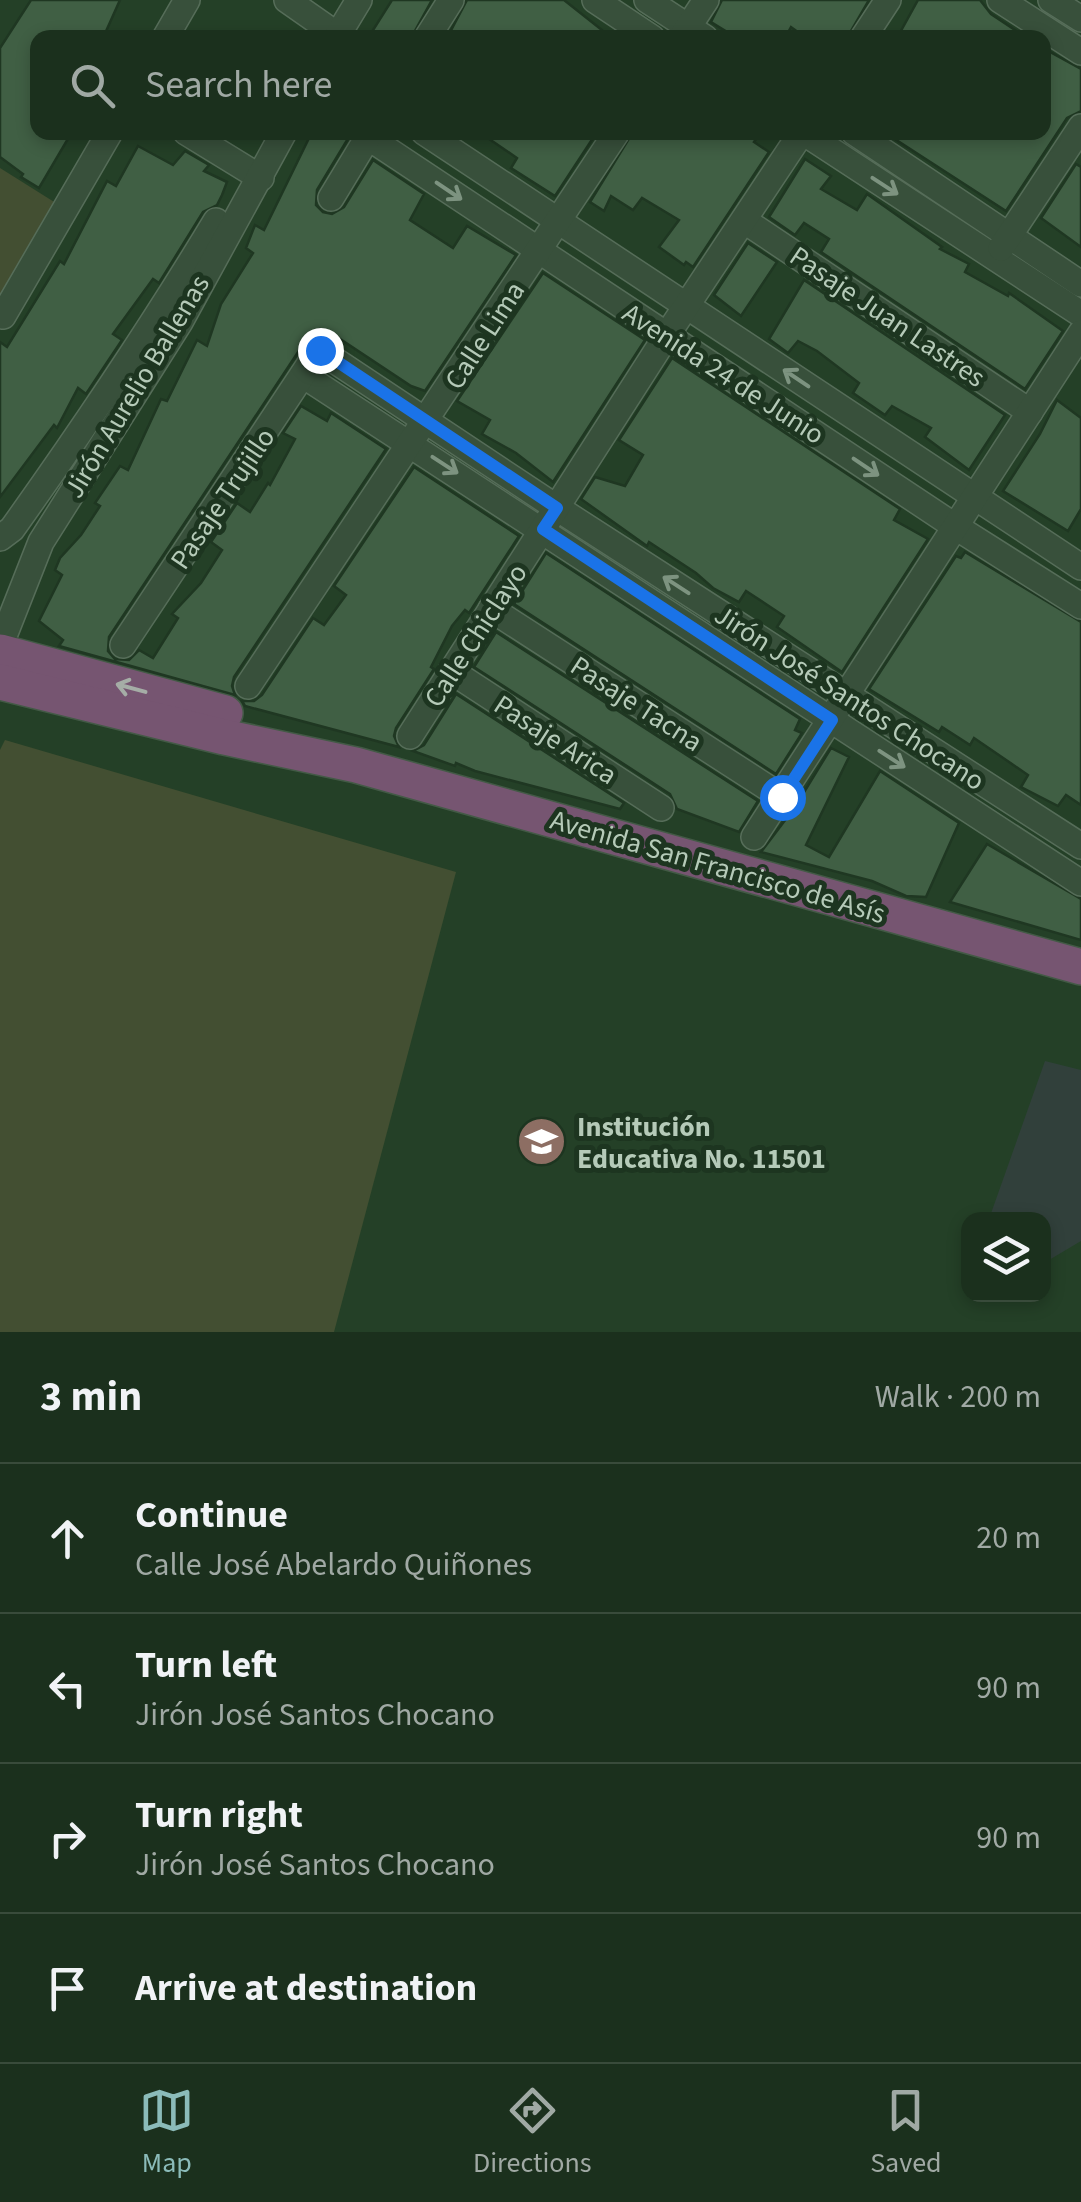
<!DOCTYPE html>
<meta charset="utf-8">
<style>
:root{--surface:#1b301d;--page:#243826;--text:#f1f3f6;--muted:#a0a9a4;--line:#394b3b;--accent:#8bbbb9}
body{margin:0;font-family:"Source Sans 3",sans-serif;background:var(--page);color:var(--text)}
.controls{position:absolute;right:30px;bottom:30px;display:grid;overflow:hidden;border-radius:20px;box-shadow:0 5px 15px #0003}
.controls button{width:90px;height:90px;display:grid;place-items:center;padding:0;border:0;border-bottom:2px solid var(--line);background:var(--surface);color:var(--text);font:50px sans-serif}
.stop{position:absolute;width:30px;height:30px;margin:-22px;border:8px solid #1a73e8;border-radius:50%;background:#fff}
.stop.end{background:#1a73e8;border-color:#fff;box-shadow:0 2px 10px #0008}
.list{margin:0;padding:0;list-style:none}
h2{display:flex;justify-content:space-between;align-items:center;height:130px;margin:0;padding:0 40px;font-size:42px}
h2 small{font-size:32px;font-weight:400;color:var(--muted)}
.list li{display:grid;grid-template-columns:65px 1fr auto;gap:30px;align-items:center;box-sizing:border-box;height:150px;padding:0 40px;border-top:2px solid var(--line)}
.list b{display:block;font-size:38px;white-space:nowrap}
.list p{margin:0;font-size:32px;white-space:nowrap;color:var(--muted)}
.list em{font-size:32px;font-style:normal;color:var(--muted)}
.icon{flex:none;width:55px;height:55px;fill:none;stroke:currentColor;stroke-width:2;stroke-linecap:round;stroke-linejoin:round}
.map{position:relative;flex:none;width:1081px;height:1332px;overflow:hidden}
.search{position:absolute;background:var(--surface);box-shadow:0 5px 15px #0003;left:30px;right:30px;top:30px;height:110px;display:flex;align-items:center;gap:25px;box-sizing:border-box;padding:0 35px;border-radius:20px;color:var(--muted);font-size:38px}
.sheet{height:730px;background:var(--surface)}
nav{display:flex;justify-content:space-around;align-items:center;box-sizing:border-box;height:140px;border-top:2px solid var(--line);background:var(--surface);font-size:28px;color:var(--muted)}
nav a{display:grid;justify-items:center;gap:5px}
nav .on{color:var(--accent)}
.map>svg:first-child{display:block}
.medical{fill:#31403b}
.green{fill:#434f32}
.building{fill:#405f44;stroke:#1f3722;stroke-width:2.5}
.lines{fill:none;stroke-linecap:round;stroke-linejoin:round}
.minor-casing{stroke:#566d59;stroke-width:28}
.highway-casing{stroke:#435a46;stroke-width:38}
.minor{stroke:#38503b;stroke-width:25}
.highway{stroke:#765571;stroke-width:35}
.oneway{stroke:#7d9380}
.oneway2{stroke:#a5ada6}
.route{stroke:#1a73e8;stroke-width:12}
.labels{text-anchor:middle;stroke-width:10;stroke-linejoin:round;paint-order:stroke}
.street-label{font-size:28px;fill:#b5cab8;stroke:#1d3520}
.poi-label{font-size:28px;font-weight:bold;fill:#b5cab8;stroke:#1d3520;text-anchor:start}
</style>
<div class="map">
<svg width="1081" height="1332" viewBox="0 0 1081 1332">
<rect width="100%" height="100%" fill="#244027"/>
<polygon class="medical" points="1045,1061 1081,1070 1081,1241 1044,1263 1044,1220 989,1219"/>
<g class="green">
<polygon points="0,168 59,205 0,295"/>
<polygon points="5,740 456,872 334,1332 0,1332 0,750"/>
</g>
<g class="building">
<polygon points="31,0 120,0 103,38 38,38 38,132 72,132 39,188 21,177 23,174 0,157 0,48"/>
<polygon points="392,0 432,0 411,38 368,38"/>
<polygon points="467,0 564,0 612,38 447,38"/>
<polygon points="722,0 869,0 847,38 806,38 791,27 785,38 737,38 711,22"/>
<polygon points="918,0 980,0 991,14 1027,38 897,38"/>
<polygon points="1050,52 1081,69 1081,111 1067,118 1006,211 884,132 1044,132 1044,63"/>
<polygon points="312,132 352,132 317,190 316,205 323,212 332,214 344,207 373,160 424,194 410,220 453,248 467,226 516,255 425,391 411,386 328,331 327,334 320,329 306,340 109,637 108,651 115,659 129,660 139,650 153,658 178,618 172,614 201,583 222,550 211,542 237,503 250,512 268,483 270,485 295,439 283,433 301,406 327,421 331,413 386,449 234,677 232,686 235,695 59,646 63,640 39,621 62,575 55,570 60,558 81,535 100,506 95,503 120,466 128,470 161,399 167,401 197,340 207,346 221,304 253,253 246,248 255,225 264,230"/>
<polygon points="479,132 597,132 555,196 511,168 517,158"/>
<polygon points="633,132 761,132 754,142 769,152 693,267 686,262 684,265 659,247 679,220 642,198 633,210 611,196 604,211 590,202"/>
<polygon points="138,146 173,165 185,151 209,165 204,171 227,182 222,195 217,205 203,212 159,283 153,279 113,334 122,340 86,394 78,388 57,428 54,425 0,497 0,342 7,347 60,261 64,264 107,181 116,186"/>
<polygon points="805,159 831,176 821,189 857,210 867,194 942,247 940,249 969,264 965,272 1008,296 1009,293 1063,331 1025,389 821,252 829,239 804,223 795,235 769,217"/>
<polygon points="1076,164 1081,167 1081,247 1041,218"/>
<polygon points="748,243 777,262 741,316 714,295"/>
<polygon points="543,273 645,340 553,482 516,453 482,434 490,420 457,401"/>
<polygon points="804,280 1005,415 969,470 925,437 931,428 892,406 885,415 853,393 859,383 817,351 798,341 788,353 769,339"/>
<polygon points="672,358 900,509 894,520 928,539 842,672 777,627 784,616 746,591 739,602 713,588 696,573 649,542 647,546 581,499 595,477 625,486 643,455 619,440"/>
<polygon points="1057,400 1081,418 1081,509 1068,531 1003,491 1040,434"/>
<polygon points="414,467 519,536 469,613 465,610 452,626 431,667 434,669 396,728 394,736 399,747 245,706 242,701 254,701 262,695 313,618 324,625 346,595 334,586"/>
<polygon points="965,552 1081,622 1081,805 1066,795 1058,806 1021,787 1028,775 974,738 970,745 942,727 939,732 869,689 956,556 961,558"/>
<polygon points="546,553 800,719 795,730 802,733 776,774 514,604"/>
<polygon points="496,632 758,801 739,832 677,809 670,794 474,667"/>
<polygon points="456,694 624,803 620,809 475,771 456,763 455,766 413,751 424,745"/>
<polygon points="831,748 849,757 806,845 829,857 880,771 959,823 926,897 906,896 872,881 761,852 795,807"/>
<polygon points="987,844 1081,899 1081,940 950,902"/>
</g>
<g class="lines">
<defs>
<g id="minor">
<polyline points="287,0 337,35"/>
<polyline points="595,0 652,38"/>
<polyline points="647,0 705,38"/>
<polyline points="1000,0 1081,52"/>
<polyline points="1051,0 1081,19"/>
<polyline points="165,38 187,0"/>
<polyline points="336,38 359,0"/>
<polyline points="427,38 451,0"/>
<polyline points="681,38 706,0"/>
<polyline points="863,38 888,0"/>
<polyline points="186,132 261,178"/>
<polyline points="424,132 1081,567"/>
<polyline points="803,132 1081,314"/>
<polyline points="854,132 1081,284"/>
<polyline points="368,137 956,527 1081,606"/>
<polyline points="331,198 371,132"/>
<polyline points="745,221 1030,412"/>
<polyline points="1001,248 1081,127"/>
<polyline points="0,314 3,316 110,132"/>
<polyline points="303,375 1081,883"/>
<path d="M0,538L12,529C84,428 152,327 216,221"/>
<polyline points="491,609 782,797"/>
<polyline points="123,645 319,350 557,508 1081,846"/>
<polyline points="0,646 41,542 180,322 284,132"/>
<polyline points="451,671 661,808"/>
<polyline points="248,686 617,132"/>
<polyline points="410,736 667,335 802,132"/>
<polyline points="754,837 1081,333"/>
</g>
<g id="highway">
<polyline points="0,652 225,713"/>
<polyline points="0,682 224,737 356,765 1081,967"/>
</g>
</defs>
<use href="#minor" class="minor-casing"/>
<use href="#highway" class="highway-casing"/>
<use href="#minor" class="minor"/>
<use href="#highway" class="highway"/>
</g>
<defs><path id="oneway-shaft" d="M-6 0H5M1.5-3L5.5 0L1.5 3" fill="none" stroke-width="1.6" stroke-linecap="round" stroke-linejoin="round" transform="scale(2.5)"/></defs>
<g class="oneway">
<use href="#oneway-shaft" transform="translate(885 186) rotate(33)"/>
<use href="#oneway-shaft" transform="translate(449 191) rotate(34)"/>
<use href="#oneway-shaft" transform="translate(796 378) rotate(-146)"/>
<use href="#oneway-shaft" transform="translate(445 465) rotate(33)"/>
<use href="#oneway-shaft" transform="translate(866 467) rotate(34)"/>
<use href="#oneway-shaft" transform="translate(676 585) rotate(-147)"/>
<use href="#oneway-shaft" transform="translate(892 759) rotate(33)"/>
</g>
<use class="oneway2" href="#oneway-shaft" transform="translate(131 688) rotate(-165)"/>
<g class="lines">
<polyline class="route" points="320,350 557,508 543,529 832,720 782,797"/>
</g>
<defs>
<symbol id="school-disc" viewBox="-11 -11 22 22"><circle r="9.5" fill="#8d6e63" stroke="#1d3520"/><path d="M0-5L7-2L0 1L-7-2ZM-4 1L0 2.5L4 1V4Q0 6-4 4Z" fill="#fff"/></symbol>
</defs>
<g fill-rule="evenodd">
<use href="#school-disc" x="514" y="1114" width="55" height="55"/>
</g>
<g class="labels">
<g class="street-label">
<text transform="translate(888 316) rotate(34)" y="10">Pasaje Juan Lastres</text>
<text transform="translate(484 335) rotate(-57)" y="10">Calle Lima</text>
<text transform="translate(724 373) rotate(33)" y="10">Avenida 24 de Junio</text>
<text transform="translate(136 386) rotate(-59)" y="10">Jirón Aurelio Ballenas</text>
<text transform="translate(222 498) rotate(-56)" y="10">Pasaje Trujillo</text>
<text transform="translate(475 635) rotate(-57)" y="10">Calle Chiclayo</text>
<text transform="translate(850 697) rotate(33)" y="10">Jirón José Santos Chocano</text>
<text transform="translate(637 703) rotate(33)" y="10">Pasaje Tacna</text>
<text transform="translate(556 739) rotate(33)" y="10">Pasaje Arica</text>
<text transform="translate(718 866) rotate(16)" y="10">Avenida San Francisco de Asís</text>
</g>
<g class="poi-label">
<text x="577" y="1136">Institución<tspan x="577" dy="32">Educativa No. 11501</tspan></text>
</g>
</g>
</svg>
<div class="controls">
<button><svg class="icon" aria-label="layers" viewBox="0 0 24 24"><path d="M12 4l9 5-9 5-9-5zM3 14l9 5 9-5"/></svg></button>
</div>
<div class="stop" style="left:782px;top:797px"></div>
<div class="stop end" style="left:320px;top:350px"></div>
<div class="search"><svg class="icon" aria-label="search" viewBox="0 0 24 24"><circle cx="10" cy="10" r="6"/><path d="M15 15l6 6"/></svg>Search here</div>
</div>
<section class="sheet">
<h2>3 min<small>Walk · 200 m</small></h2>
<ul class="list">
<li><svg class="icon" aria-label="ahead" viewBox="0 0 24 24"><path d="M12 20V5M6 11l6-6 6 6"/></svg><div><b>Continue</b><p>Calle José Abelardo Quiñones</p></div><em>20 m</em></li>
<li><svg class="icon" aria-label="left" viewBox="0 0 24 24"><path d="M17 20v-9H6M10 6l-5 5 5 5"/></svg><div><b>Turn left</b><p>Jirón José Santos Chocano</p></div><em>90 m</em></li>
<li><svg class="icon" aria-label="right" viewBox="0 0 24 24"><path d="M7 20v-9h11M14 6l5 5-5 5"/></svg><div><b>Turn right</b><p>Jirón José Santos Chocano</p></div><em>90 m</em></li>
<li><svg class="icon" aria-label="arrive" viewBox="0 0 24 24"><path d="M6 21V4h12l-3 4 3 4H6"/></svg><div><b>Arrive at destination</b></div></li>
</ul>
</section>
<nav>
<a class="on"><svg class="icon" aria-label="map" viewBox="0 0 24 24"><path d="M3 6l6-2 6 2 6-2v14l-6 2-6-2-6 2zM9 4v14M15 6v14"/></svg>Map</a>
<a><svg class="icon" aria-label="directions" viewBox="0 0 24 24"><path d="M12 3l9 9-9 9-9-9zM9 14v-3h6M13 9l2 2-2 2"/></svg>Directions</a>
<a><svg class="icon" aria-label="saved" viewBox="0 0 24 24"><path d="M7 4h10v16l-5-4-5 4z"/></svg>Saved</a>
</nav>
